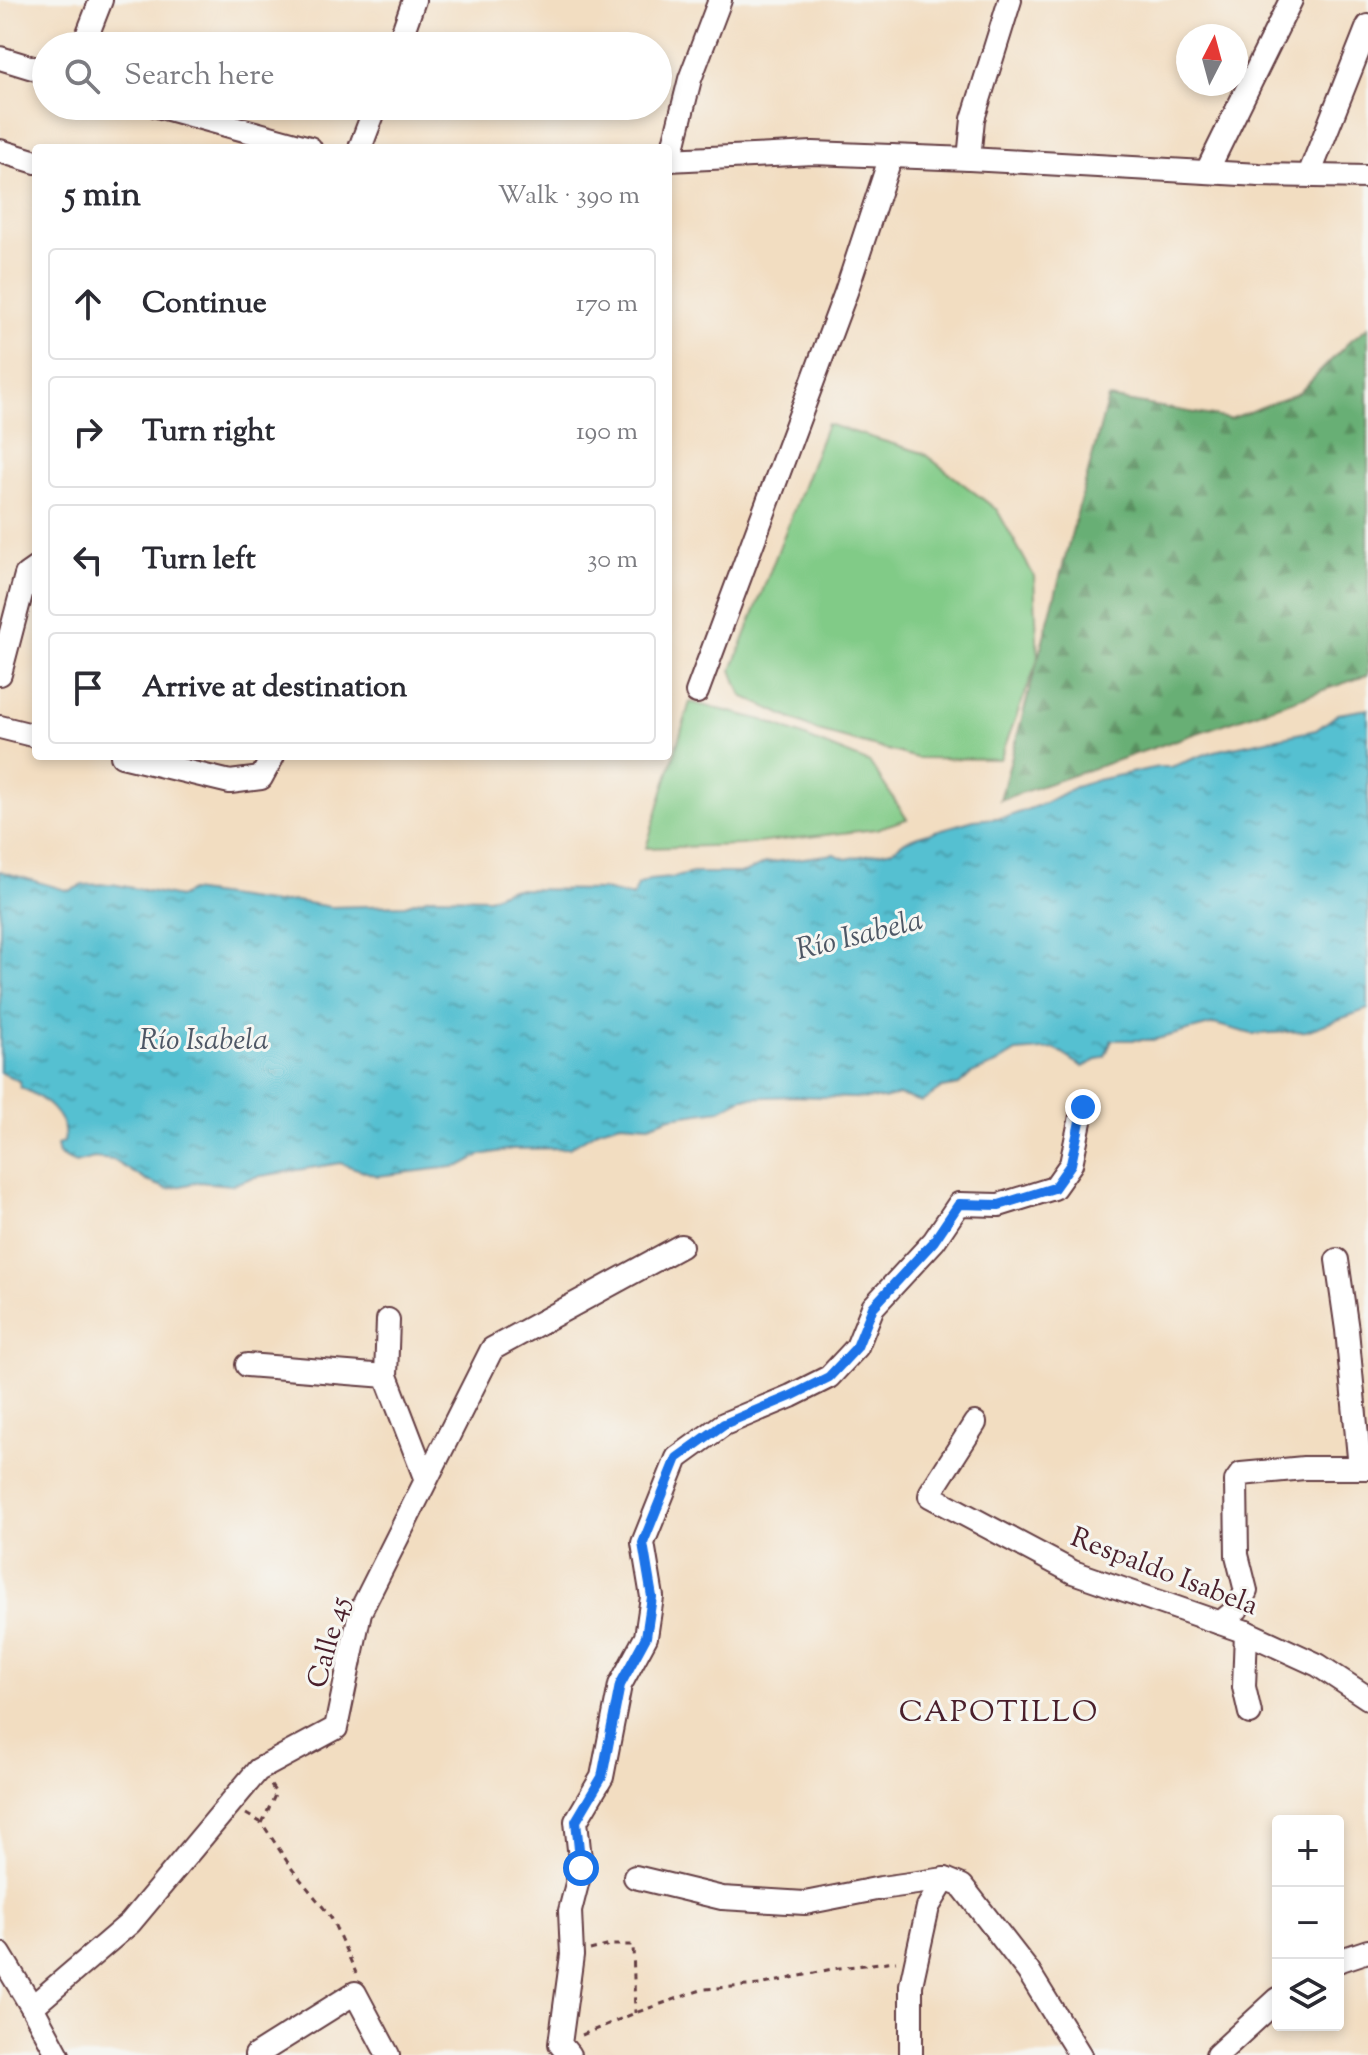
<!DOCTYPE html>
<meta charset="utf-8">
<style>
:root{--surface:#fff;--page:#f2f2f3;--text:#2b2b33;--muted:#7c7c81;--line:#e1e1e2}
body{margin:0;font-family:"Sorts Mill Goudy",serif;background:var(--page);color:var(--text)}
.controls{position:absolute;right:24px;bottom:24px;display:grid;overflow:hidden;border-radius:8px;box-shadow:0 4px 12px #0003}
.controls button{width:72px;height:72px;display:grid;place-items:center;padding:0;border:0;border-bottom:2px solid var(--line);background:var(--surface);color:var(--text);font:40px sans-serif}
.compass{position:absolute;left:1176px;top:24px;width:72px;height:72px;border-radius:50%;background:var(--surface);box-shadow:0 4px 12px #0003;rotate:6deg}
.stop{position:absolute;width:24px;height:24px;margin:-18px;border:6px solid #1a73e8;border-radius:50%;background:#fff}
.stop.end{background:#1a73e8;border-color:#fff;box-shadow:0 2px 8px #0008}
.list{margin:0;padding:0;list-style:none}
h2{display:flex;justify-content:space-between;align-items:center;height:104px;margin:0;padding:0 32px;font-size:34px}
h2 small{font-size:26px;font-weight:400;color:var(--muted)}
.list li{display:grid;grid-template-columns:52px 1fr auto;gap:24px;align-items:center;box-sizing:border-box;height:112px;margin:0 16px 16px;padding:0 16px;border:2px solid var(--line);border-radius:8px}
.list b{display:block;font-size:30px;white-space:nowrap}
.list em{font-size:26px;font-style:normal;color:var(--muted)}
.icon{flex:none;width:44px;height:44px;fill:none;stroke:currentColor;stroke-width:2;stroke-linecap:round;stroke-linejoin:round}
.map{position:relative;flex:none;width:1368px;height:2055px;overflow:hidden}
.search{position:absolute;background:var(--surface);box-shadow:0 4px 12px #0003;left:32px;top:32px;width:640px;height:88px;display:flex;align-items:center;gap:20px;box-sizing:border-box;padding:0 28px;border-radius:44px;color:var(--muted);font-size:30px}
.panel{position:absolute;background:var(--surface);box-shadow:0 4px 12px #0003;left:32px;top:144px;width:640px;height:616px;border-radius:8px}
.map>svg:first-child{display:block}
.forest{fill:url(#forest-firs);stroke:#596750;stroke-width:2}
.pitch{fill:#81cb87;stroke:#667559;stroke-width:2}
.water{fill:url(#water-ripples);stroke:#50707e;stroke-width:2}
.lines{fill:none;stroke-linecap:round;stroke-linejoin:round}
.minor-casing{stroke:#633c42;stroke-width:26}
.path{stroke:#633c42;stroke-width:3;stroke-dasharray:6 6;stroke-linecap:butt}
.minor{stroke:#fff;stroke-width:22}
.route{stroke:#1a73e8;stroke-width:10}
.labels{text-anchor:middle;stroke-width:6;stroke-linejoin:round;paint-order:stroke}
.street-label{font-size:28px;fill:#4a1f2b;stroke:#f6f6f2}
.water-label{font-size:30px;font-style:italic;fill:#4e5765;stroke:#f6f6f2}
.neighbourhood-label{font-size:30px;letter-spacing:2px;fill:#4a1f2b;stroke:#f6f6f2}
</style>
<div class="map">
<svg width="1368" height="2055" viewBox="0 0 1368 2055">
<defs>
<pattern id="forest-firs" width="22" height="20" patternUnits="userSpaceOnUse" patternTransform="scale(2)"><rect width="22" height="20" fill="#68af74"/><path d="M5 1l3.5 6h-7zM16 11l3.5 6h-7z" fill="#588e5f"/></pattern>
<pattern id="water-ripples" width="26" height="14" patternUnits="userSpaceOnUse" patternTransform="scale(2)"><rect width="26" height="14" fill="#55c0d1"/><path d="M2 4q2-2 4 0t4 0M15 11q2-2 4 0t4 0" fill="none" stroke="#489baa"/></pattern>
</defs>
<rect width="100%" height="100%" fill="#f6f6f2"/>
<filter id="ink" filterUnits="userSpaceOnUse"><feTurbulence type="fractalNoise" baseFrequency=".0125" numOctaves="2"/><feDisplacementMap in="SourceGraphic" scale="16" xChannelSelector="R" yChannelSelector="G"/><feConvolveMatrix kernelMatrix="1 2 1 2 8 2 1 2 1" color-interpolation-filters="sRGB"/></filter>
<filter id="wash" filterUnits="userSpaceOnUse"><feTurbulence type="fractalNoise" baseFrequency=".006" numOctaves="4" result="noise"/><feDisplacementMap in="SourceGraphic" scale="32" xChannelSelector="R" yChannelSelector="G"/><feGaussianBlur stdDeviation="1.8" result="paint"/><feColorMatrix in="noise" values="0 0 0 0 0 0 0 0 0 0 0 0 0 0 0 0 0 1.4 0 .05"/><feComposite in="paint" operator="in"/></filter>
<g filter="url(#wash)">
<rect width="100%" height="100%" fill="#f2ddc1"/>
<polygon class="forest" points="1368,327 1368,675 1000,800 1108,398 1230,419 1299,393 1350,341"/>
<g class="pitch">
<polygon points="827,424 923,453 997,510 1034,576 1038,660 1000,759 917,758 818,731 742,696 732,670"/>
<polygon points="690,702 763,720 870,763 907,819 876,829 740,845 646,848"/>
</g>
<path class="water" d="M1368,709V1009L1306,1031L1252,1034L1214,1024L1153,1040H1112L1105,1056L1083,1067L1055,1049L1016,1052L996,1064L971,1074L959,1085L942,1088L922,1102L899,1095L883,1099L792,1096L743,1098L720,1110L671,1117L649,1125L621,1123L600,1129L569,1148L512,1149L481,1155L460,1166L378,1176L340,1163L255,1177L231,1185L199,1182L168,1189L147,1181L113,1160L94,1158L75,1163L59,1155L57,1145L64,1142C69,1116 41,1096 20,1087L19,1081L0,1072V871L69,891L83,885L112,884L179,897L190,891L275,903L295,901L331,907L405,905L430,897L489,898L508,889L604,890L633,897L638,885L649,880L671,878L693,873H744L766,863L834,854L846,859L893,850L905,841L918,836L974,820L1007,817L1045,803L1075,787L1097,780L1158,767H1171L1214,751L1316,730L1338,714Z"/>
</g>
<g filter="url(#ink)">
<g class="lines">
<defs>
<g id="minor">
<polyline points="83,46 101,0"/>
<polyline points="398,46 414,0"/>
<polyline points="0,58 46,72"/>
<polyline points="157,106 310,148"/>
<polyline points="360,148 376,106"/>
<polyline points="0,151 36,162"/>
<polyline points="969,159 973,119 1010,0"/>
<polyline points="668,160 813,153 969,159 1259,175 1368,177"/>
<polyline points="670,160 690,79 720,0"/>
<polyline points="1207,171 1291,0"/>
<polyline points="1309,175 1368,26"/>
<polyline points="0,674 26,575 36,568"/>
<polyline points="697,692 846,292 891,156"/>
<polyline points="0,727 36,736"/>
<polyline points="122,756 230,782 261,778 273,756"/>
<polyline points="1337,1260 1347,1330 1360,1468"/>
<polyline points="247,1365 386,1376 426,1480"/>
<polyline points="386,1376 388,1320"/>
<polyline points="975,1423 931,1492 930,1496 1073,1572 1246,1632 1318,1665 1368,1698"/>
<polyline points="1220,1623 1237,1609 1246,1591 1237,1555 1236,1481 1241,1474 1304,1468 1368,1468"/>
<polyline points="1246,1632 1244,1687 1250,1713"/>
<polyline points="635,1877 722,1898 805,1903 881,1888 945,1879 962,1886 1028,1971 1080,2055"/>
<polyline points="0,1954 32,2007 58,2055"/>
<polyline points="1338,1961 1368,1951"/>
<polyline points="32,2007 130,1923 258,1770 336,1728 360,1612 492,1349 681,1246"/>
<polyline points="256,2055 355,1993 388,2055"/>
<polyline points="569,2055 560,2044 572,1955 570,1911 581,1868 576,1821 602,1777 620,1685 646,1637 652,1597 643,1543 677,1458 724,1424 791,1396 829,1377 857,1347 873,1307 934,1241 959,1204 999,1205 1054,1188 1071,1164 1083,1107"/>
<polyline points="911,2055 911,1985 928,1907 945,1879"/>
<polyline points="1217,2055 1278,1999"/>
</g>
</defs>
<use href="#minor" class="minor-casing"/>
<g class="path">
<polyline points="246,1814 262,1823 292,1869 331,1917 356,1973"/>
<polyline points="262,1823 276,1793 270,1784"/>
<polyline points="590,1950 610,1945 633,1945 635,2013"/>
<polyline points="582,2035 635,2013 704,1989 760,1985 832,1969 896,1961"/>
</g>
<use href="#minor" class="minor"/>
</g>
</g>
<g class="lines" filter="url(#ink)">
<polyline class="route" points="581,1868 576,1821 602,1777 620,1685 646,1637 652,1597 643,1543 677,1458 724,1424 791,1396 829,1377 857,1347 873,1307 934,1241 959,1204 999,1205 1054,1188 1071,1164 1083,1107"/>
</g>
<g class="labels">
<g class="street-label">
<text transform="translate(1165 1570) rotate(21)" y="10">Respaldo Isabela</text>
<text transform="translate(327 1642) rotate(-75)" y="10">Calle 45</text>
</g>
<g class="water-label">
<text transform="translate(859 934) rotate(-14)" y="10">Río Isabela</text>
<text x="204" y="1049">Río Isabela</text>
</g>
<g class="neighbourhood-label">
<text x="999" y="1721">CAPOTILLO</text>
</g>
</g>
</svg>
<div class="controls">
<button>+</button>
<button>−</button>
<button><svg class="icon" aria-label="layers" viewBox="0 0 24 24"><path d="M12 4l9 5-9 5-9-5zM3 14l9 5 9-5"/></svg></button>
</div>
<svg class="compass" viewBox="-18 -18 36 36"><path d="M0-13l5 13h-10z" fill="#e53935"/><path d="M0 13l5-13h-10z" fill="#7c7c81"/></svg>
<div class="stop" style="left:581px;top:1868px"></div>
<div class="stop end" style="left:1083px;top:1107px"></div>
<div class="search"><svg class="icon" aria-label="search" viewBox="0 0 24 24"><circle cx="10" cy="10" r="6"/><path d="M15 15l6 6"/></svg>Search here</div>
<section class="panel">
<h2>5 min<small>Walk · 390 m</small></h2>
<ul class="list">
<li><svg class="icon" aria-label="ahead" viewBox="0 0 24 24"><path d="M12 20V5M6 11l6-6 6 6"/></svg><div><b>Continue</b></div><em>170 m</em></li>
<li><svg class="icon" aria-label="right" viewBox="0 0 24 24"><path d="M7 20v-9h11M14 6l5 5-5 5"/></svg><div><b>Turn right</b></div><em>190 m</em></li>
<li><svg class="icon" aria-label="left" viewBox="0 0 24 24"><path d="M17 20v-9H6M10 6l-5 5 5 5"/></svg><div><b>Turn left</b></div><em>30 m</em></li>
<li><svg class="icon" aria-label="arrive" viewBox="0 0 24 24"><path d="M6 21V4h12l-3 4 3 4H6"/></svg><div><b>Arrive at destination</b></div></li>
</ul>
</section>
</div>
